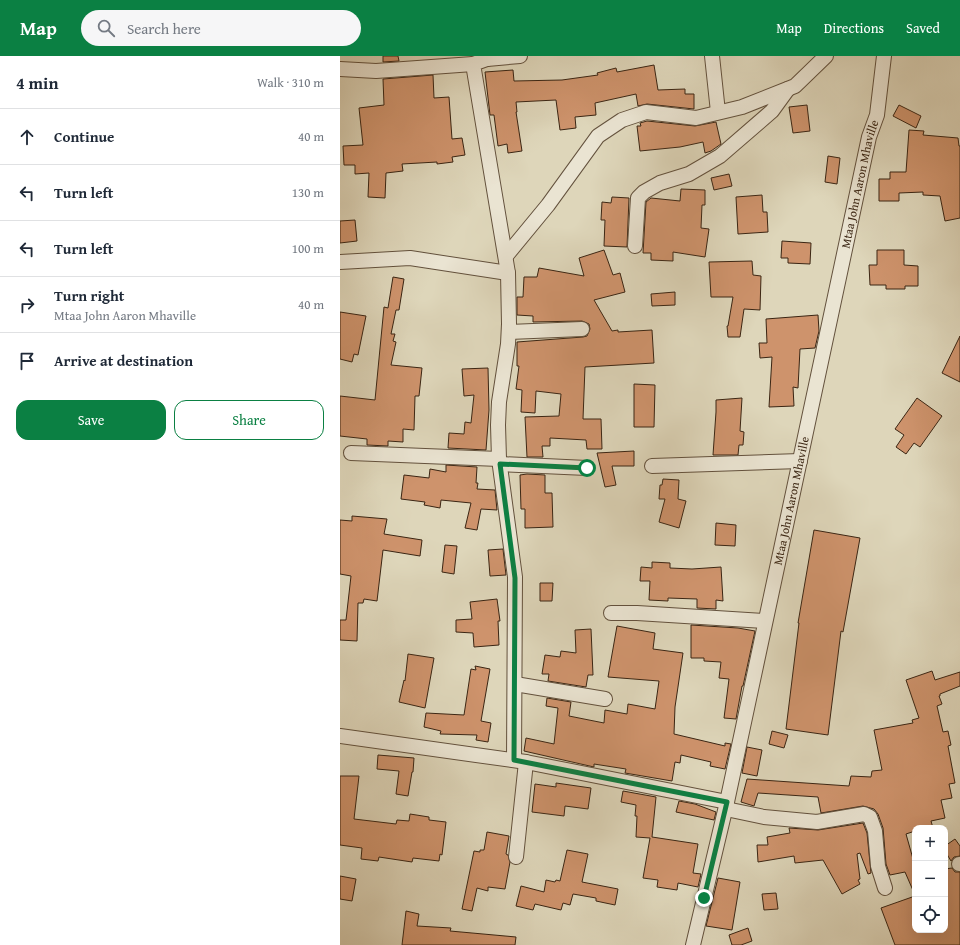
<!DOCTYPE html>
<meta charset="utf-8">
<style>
:root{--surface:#fff;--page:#f6f6f7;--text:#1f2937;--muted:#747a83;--line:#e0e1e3;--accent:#0b8043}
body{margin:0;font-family:"Gentium Book Plus",serif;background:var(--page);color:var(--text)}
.controls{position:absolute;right:12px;bottom:12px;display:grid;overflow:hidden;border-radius:8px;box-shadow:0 4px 16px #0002}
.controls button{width:36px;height:36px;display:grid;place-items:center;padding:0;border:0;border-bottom:1px solid var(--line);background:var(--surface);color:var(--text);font:20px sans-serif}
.stop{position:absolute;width:12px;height:12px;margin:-9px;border:3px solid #0b8043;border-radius:50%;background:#fff}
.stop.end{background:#0b8043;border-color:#fff;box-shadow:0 1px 4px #0008}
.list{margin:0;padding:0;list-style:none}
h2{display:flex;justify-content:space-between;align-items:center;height:52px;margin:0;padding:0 16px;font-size:17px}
h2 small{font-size:13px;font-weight:400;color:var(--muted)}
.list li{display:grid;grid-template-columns:26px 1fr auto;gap:12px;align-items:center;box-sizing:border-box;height:56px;padding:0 16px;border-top:1px solid var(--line)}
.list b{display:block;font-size:15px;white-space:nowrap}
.list p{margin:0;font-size:13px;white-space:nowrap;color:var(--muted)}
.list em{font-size:13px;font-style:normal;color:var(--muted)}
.actions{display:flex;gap:8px;padding:12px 16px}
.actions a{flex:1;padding:9px 0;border:1px solid var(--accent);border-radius:12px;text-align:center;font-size:14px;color:var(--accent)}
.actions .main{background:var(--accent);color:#fff}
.icon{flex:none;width:22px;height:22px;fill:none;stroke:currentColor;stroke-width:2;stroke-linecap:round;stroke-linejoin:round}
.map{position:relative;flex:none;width:620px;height:889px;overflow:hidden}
header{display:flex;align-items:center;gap:24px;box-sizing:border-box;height:56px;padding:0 20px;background:var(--accent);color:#fff}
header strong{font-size:19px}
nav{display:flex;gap:22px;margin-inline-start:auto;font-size:14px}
.search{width:280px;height:36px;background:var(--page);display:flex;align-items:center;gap:10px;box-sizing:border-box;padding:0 14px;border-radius:22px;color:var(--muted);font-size:15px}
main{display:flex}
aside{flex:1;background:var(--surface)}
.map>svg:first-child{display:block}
.building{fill:#ce936c;stroke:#3a2513}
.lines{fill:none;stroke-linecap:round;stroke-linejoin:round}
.minor-casing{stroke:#63513d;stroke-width:16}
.minor{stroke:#eae4d2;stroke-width:14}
.route{stroke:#0b8043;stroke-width:5}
.labels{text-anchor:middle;stroke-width:3;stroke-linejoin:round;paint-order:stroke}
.street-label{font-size:12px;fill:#3a2513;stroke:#eae4d2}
</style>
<header>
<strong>Map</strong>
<div class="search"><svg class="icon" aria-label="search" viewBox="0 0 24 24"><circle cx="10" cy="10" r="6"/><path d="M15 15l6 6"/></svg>Search here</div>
<nav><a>Map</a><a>Directions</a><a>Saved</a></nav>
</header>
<main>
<aside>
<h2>4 min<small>Walk · 310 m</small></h2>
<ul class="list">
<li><svg class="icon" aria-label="ahead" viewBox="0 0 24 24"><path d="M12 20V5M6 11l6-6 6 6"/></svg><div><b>Continue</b></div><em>40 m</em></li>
<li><svg class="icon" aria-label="left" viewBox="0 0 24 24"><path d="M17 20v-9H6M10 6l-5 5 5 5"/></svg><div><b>Turn left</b></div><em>130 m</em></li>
<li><svg class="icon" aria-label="left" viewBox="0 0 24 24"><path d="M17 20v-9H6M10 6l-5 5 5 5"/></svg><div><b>Turn left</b></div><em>100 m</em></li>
<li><svg class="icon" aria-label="right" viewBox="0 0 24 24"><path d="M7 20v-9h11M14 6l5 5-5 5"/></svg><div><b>Turn right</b><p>Mtaa John Aaron Mhaville</p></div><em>40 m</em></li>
<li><svg class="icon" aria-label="arrive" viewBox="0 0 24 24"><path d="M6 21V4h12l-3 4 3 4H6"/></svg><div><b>Arrive at destination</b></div></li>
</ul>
<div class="actions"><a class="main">Save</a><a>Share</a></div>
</aside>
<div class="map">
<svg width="620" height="889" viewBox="0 0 620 889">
<rect width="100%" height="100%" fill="#ded6ba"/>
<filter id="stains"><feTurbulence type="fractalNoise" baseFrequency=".005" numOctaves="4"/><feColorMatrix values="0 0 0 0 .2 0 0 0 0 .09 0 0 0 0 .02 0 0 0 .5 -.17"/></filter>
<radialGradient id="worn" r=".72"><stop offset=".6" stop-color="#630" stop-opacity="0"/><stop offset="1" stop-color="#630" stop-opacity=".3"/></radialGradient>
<g class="building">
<polygon points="43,0 58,0 59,5 43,6"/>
<polygon points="314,9 318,34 345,33 345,38 354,38 354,53 307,48 298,50 296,38 255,47 256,59 235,61 236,72 220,74 216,44 176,46 177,56 176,56 182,95 168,97 167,88 158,90 154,59 150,59 145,16 173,14 174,25 222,24 258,19 257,17 276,12 277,16"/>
<polygon points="93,19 94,42 109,41 112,83 122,82 125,99 112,101 113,106 97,108 97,106 62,108 63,115 46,117 45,142 28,141 29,117 15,118 15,109 4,109 3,90 23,89 19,52 44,49 43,23"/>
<polygon points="467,49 470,75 453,77 449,51"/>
<polygon points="559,49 581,60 576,72 553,60"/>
<polygon points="307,65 355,70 376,66 381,88 371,95 365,97 363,86 340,91 300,95 297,70 301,70 300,67"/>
<polygon points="569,74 584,75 583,79 618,82 619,90 620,90 620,162 605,165 600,140 583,139 583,136 559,137 559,145 539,145 539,123 550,123 550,116 566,116"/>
<polygon points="488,100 500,102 497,128 485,126"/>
<polygon points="389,118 392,130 374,134 371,122"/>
<polygon points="341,133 365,134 365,149 362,149 361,172 369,173 365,201 333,196 333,205 311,204 311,197 303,197 306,146 311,142 340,145"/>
<polygon points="422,139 423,156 427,156 428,176 398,178 396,141"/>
<polygon points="272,141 289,142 287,191 264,190 265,164 261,164 262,146 271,147"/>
<polygon points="15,164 17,185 0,187 0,165"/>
<polygon points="442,185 471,187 470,208 448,207 448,202 441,202"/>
<polygon points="264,194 273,219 280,217 285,236 254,244 272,275 278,274 278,276 312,274 314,307 245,311 243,363 261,363 262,393 247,393 246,384 210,382 210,390 202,390 203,401 187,401 185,361 219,360 221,338 196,335 195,357 181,356 182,334 176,333 179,310 177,310 177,286 243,281 247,280 250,273 249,268 242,265 193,266 193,260 177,259 177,241 183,241 184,221 197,221 199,212 244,220 239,202"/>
<polygon points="537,194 564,194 564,209 578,210 578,230 565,230 565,233 546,233 546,229 530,229 529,209 537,209"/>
<polygon points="412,205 413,219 421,220 420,254 404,253 400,281 388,281 387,270 388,270 393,241 371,241 369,206"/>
<polygon points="53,221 64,223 59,254 56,254 51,278 55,278 53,285 56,286 51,309 82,312 79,340 75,340 74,374 63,373 63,386 48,385 48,390 27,389 27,383 0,380 0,340 35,344 44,251 48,252"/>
<polygon points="335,236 335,249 312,250 311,238"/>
<polygon points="0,256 26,260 18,299 14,298 12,306 0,303"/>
<polygon points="478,259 479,275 475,292 460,293 458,332 453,331 454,350 429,351 432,301 420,302 419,287 427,287 426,263"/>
<polygon points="620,280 620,326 602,317"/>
<polygon points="148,312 149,354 146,394 108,392 109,377 124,378 125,366 131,367 134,339 124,340 122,313"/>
<polygon points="294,328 315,329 314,371 294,371"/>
<polygon points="402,342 400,375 404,376 403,389 399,389 398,399 373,399 376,356 376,344"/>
<polygon points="577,342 602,360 580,391 574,387 566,398 556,391 564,379 555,373"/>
<polygon points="294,395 294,410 272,410 276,429 265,431 257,397"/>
<polygon points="106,409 137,411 136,427 138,427 137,433 155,434 157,454 141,453 137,474 125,472 131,447 101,444 100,452 84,449 85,446 61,443 64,419 89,422 90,413 106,416"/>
<polygon points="187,418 205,419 205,437 212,437 213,471 185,472 185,453 181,453 180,419"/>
<polygon points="323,423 339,424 338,443 346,445 339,472 319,466 325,443 319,443 320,429 322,429"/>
<polygon points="12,460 47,463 44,478 82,484 80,500 43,494 37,545 24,543 23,547 18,547 17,585 0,584 0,564 6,564 11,520 0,518 0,464 12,465"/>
<polygon points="376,467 396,469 395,490 375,489"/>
<polygon points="474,474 520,482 503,576 501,575 488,679 446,673 459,567 458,567"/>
<polygon points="105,489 117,490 114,518 102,516"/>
<polygon points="163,493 166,519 150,520 148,494"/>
<polygon points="312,506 330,507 330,512 352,513 381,511 383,545 376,544 376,553 357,552 357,543 328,542 328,545 309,544 310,525 300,525 301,511 312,512"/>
<polygon points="200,527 213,527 212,545 200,545"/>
<polygon points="157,543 160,565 158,565 159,589 134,591 133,577 116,576 116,564 132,563 130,546"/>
<polygon points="351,569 398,572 415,575 403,630 402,630 396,663 384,662 389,623 379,622 381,606 364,605 364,602 351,602"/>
<polygon points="277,570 315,577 313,593 343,597 335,651 334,678 385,690 385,687 391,688 385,713 370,710 371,706 341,699 340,707 335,706 332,725 285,717 286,713 254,708 254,711 184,695 186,682 214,688 218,652 206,650 207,642 231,646 229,660 264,667 265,654 287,658 288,648 315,653 319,625 268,621"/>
<polygon points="251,573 253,619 248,619 246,631 208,625 209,618 202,618 205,599 220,601 221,595 236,597 235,574"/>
<polygon points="68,598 94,602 85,652 59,646 64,624 65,625"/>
<polygon points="135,610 150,613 141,665 151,667 148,686 136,684 137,679 100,678 101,675 84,671 86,657 124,659 131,613 136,614"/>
<polygon points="592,615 595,624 620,616 620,630 600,638 600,640 599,640 602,648 597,650 603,676 608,675 611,689 608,690 615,727 609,728 612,742 601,744 605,762 591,765 593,772 575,772 575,775 566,778 575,810 575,839 565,816 550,819 546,808 543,772 538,758 534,753 523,750 481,757 478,741 418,737 414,750 401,746 407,723 509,730 511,720 531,721 532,715 542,714 534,674 573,667 572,664 579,662 566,624"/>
<polygon points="432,675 448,679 444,692 429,688"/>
<polygon points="407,691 422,694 417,720 402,717"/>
<polygon points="38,699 74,702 73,716 72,716 68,740 56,738 59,715 37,713"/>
<polygon points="0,720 19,720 14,763 56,768 57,764 69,765 70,758 89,761 89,764 106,766 102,799 100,798 99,805 73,802 72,806 39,801 38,805 21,803 22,792 0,789"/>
<polygon points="216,727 251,732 248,753 225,750 224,760 192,756 195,728 216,731"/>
<polygon points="283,735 316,741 312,781 358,788 353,817 361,818 358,831 338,827 337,834 317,831 318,824 303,822 310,782 296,781 297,760 295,760 296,749 281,746"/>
<polygon points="339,745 355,748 376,756 374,764 336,756"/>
<polygon points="523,767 527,777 531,817 528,818 520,797 517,798 520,823 518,824 520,828 502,838 483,804 455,807 454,800 418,806 417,789 428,789 427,781 450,777 449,772 478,774"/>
<polygon points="147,776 169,780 166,798 168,799 170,806 165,833 148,831 148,835 137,832 132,855 122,853 134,795 140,796 140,794 144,794"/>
<polygon points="615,783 620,790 620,800 614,801 611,805 605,795 605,790"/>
<polygon points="227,794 248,798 242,826 278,833 275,849 256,845 256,842 233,838 230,849 223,847 221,854 195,848 193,854 176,850 181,830 204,836 206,824 215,826 216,824 220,825"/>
<polygon points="612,812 615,816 620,816 620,889 555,889 541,852 575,840 575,874 605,874 605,813"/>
<polygon points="0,820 16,823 12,845 0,843"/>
<polygon points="378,822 400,826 392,874 366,870"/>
<polygon points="436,837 438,853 424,854 422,838"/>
<polygon points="66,855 79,858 77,870 111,872 110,875 176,881 175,889 62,889"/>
<polygon points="408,872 412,885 401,889 392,889 389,879"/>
</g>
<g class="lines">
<defs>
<g id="minor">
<polyline points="147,0 147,3 133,8 168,217 169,268 168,288 159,346 158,369 159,403 175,521 174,704"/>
<polyline points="372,0 378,56"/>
<polyline points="147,3 180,0"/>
<polyline points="0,13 36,15 133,8"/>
<polyline points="295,190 298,142 304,136 320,127 349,118 380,100 432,55 448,33"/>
<polyline points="166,200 208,149 258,80 282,64 306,56 356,62 402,51 455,30 486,0"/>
<polyline points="0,206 70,202 168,217"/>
<polyline points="169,276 242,273"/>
<polyline points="11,397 159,403"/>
<polyline points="160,408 247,412"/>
<polyline points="312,410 460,405"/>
<polyline points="271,557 297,557 425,565"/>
<polyline points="175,628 265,643"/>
<polyline points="0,680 186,706 387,746"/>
<polyline points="386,753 424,761 477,766 524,758 530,761 535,775 538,810 545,832"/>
<polyline points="176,801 186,706"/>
<polyline points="619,808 620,808"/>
<path id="s1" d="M353,889L387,746L529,81L537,59L544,0"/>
</g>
</defs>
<use href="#minor" class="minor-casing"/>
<use href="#minor" class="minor"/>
</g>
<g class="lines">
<polyline class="route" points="247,412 160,408 175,522 174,704 387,746 364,842"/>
</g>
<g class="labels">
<g class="street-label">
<text dy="4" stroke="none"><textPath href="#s1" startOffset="779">Mtaa John Aaron Mhaville</textPath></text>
<text dy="4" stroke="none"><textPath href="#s1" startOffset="455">Mtaa John Aaron Mhaville</textPath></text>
</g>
</g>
<rect width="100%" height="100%" filter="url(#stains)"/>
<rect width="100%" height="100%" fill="url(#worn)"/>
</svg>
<div class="controls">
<button>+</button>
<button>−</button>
<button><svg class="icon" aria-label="locate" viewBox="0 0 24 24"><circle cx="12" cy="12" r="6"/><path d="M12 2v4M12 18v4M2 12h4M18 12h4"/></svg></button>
</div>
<div class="stop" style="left:247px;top:412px"></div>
<div class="stop end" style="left:364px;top:842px"></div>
</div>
</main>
